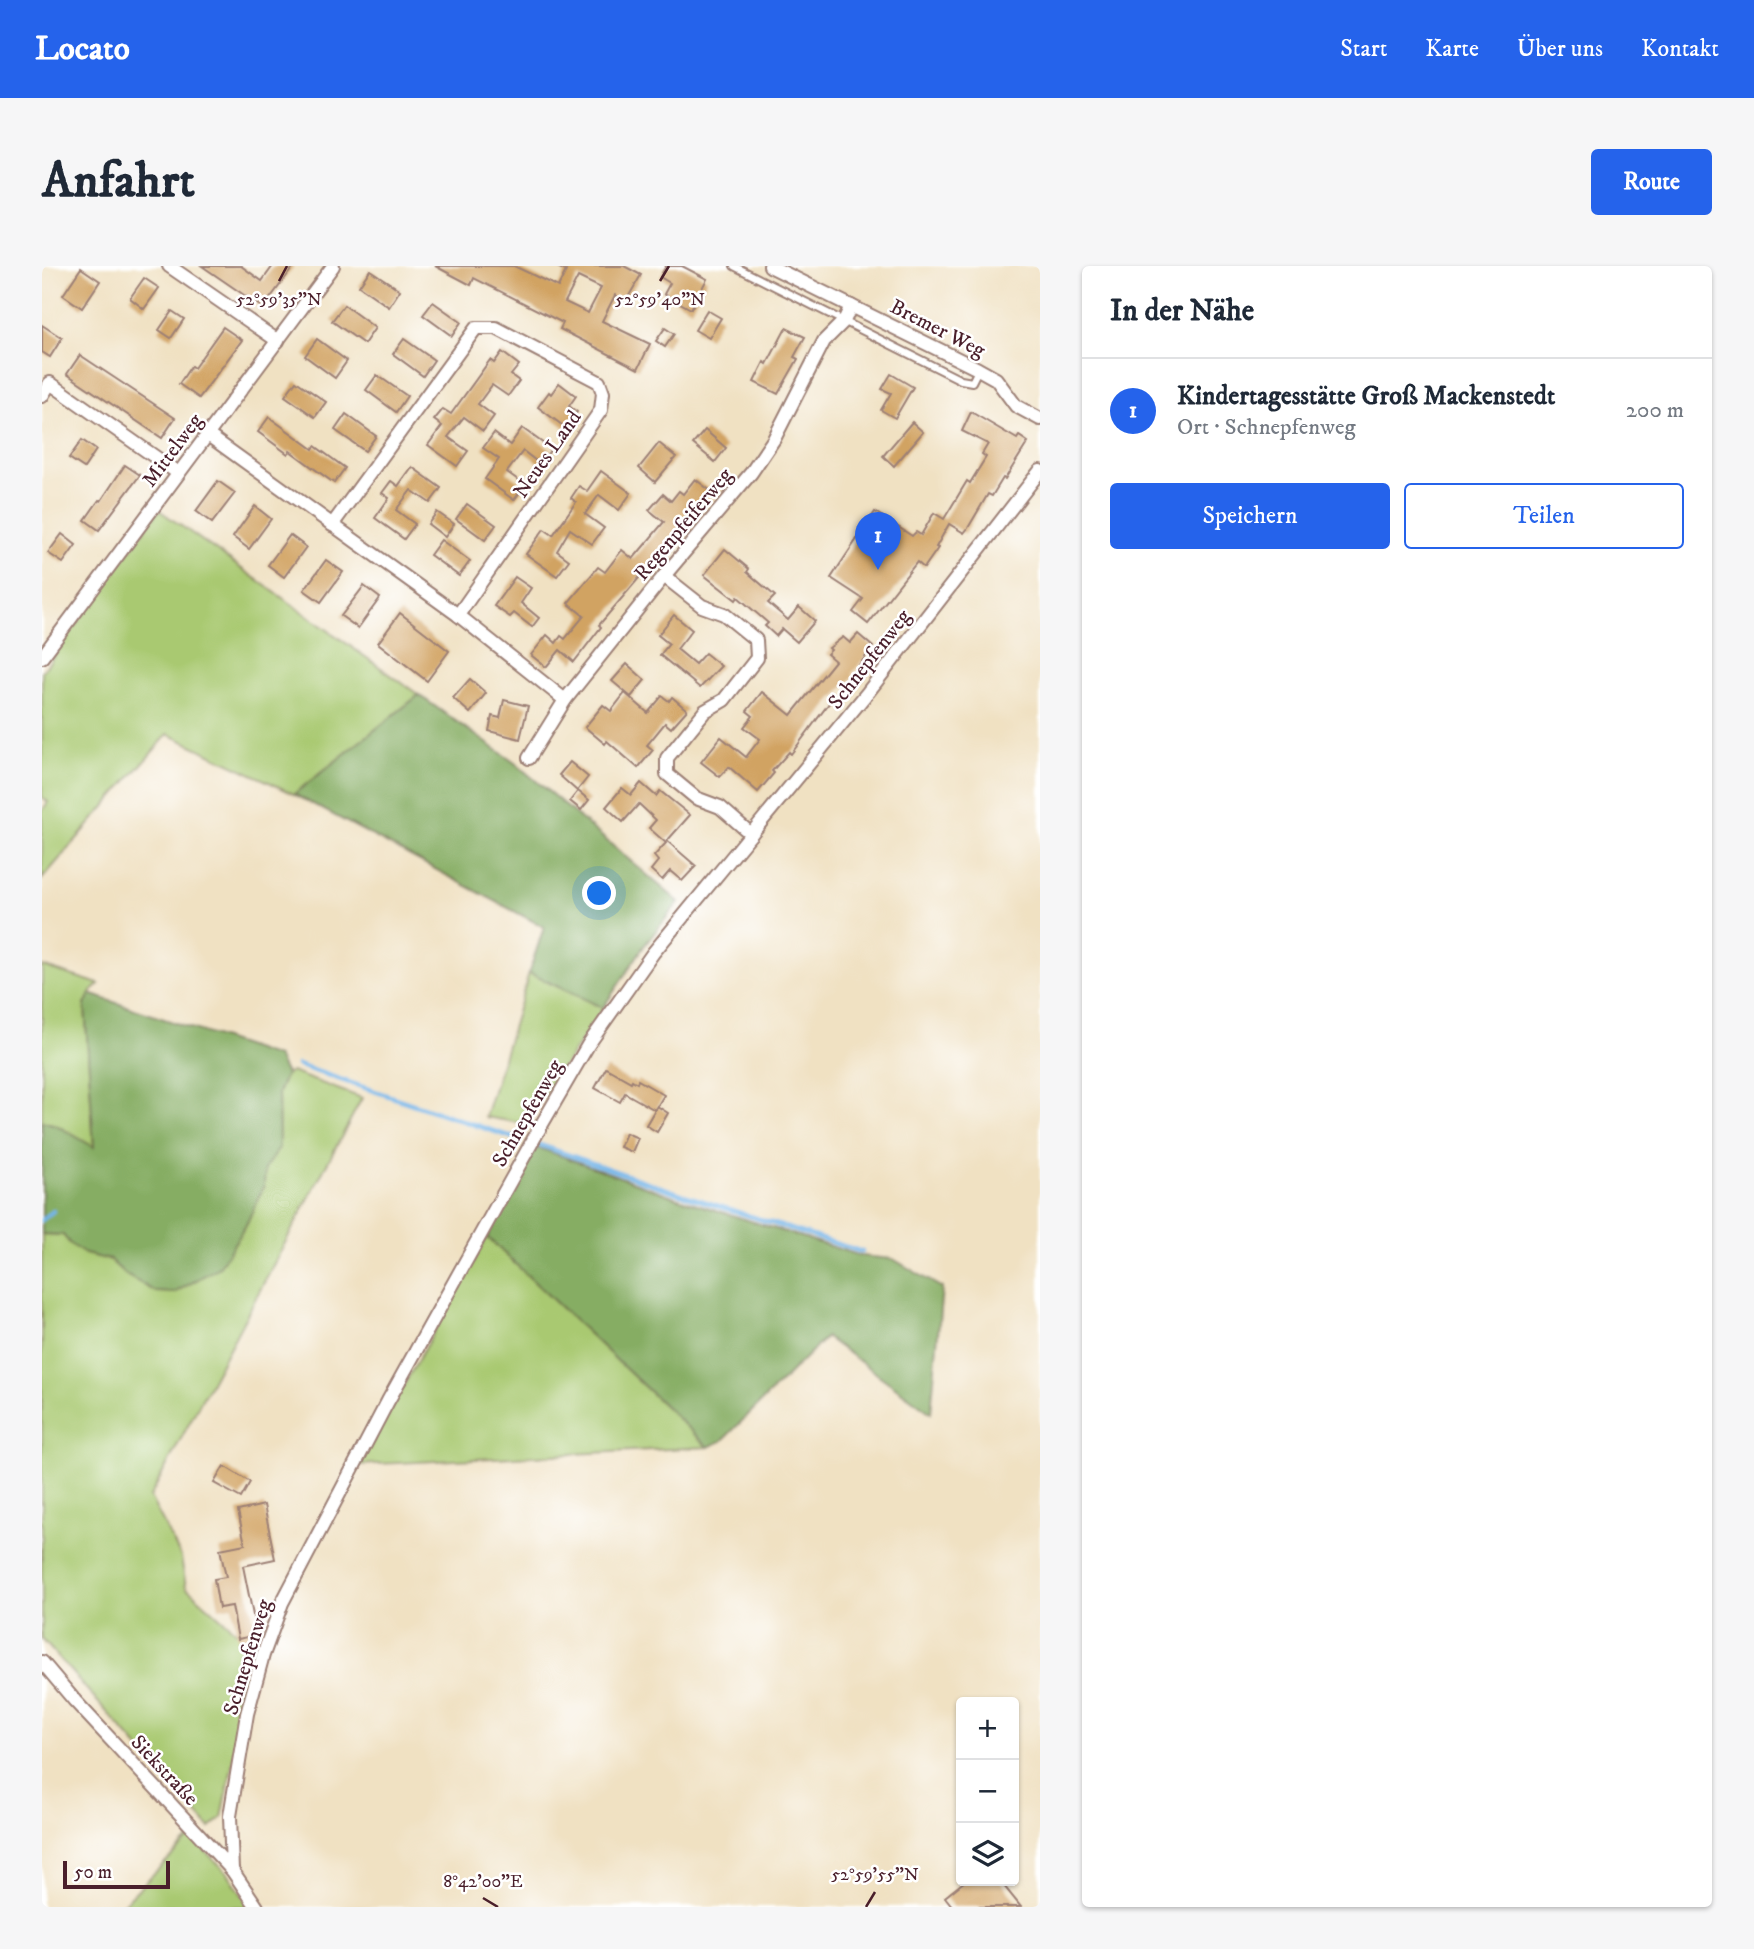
<!DOCTYPE html>
<html lang="de">
<meta charset="utf-8">
<style>
:root{--surface:#fff;--page:#f6f6f7;--text:#1f2937;--muted:#747a83;--line:#e0e1e3;--accent:#2563eb}
body{margin:0;font-family:"IM FELL DW Pica",serif;background:var(--page);color:var(--text)}
.controls{position:absolute;right:21px;bottom:21px;display:grid;overflow:hidden;border-radius:7px;box-shadow:0 2px 5px #0004}
.controls button{width:63px;height:63px;display:grid;place-items:center;padding:0;border:0;border-bottom:2px solid var(--line);background:var(--surface);color:var(--text);font:35px sans-serif}
.scale{position:absolute;left:21px;bottom:18px;width:107px;box-sizing:border-box;padding-left:7px;border:4px solid #4a1f2b;border-top:0;font-size:19px;line-height:24px;white-space:nowrap;color:#4a1f2b;-webkit-text-stroke:5px #fff;paint-order:stroke}
.you{position:absolute;left:558px;top:628px;width:24px;height:24px;margin:-18px;border:5px solid #fff;border-radius:50%;background:#1a73e8;box-shadow:0 0 0 10px #1a73e833}
.badge{display:grid;place-items:center;width:46px;height:46px;border-radius:50%;background:var(--accent);color:#fff;font-size:23px;font-weight:700}
.pin{position:absolute;translate:-50% -58px;filter:drop-shadow(0 2px 4px #0008)}
.pin::after{content:'';position:absolute;top:37px;width:24px;height:21px;background:inherit;clip-path:polygon(0 0,100% 0,50% 100%)}
.list{margin:0;padding:0;list-style:none}
h2{display:flex;justify-content:space-between;align-items:center;height:91px;margin:0;padding:0 28px;font-size:30px}
h2 small{font-size:23px;font-weight:400;color:var(--muted)}
.list li{display:grid;grid-template-columns:46px 1fr auto;gap:21px;align-items:center;box-sizing:border-box;height:105px;padding:0 28px;border-top:2px solid var(--line)}
.list b{display:block;font-size:26px;white-space:nowrap}
.list p{margin:0;font-size:23px;white-space:nowrap;color:var(--muted)}
.list em{font-size:23px;font-style:normal;color:var(--muted)}
.actions{display:flex;gap:14px;padding:21px 28px}
.actions a{flex:1;padding:16px 0;border:2px solid var(--accent);border-radius:7px;text-align:center;font-size:24px;color:var(--accent)}
.actions .main{background:var(--accent);color:#fff}
.icon{flex:none;width:38px;height:38px;fill:none;stroke:currentColor;stroke-width:2;stroke-linecap:round;stroke-linejoin:round}
.map{position:relative;flex:none;width:998px;height:1641px;overflow:hidden;border-radius:7px}
header{display:flex;align-items:center;gap:42px;box-sizing:border-box;height:98px;padding:0 35px;background:var(--accent);color:#fff}
header strong{font-size:33px}
nav{display:flex;gap:38px;margin-inline-start:auto;font-size:24px}
.intro{display:flex;align-items:center;justify-content:space-between;box-sizing:border-box;height:168px;padding:0 42px}
h1{margin:0;font-size:49px}
.button{padding:18px 32px;border-radius:7px;background:var(--accent);color:#fff;font-size:24px;font-weight:700}
main{display:flex;gap:42px;padding:0 42px}
aside{flex:1;background:var(--surface);border-radius:7px;box-shadow:0 2px 5px #0004}
.map>svg:first-child{display:block}
.green{fill:#a9c971;stroke:#7a744e;stroke-width:2}
.forest{fill:#86ad63;stroke:#686647;stroke-width:2}
.lines{fill:none;stroke-linecap:round;stroke-linejoin:round}
.stream{stroke:#74b5e8;stroke-width:4.5}
.building{fill:#d1a362;fill-rule:evenodd}
.service-casing{stroke:#9d8076;stroke-width:10}
.minor-casing{stroke:#9d8076;stroke-width:16}
.service{stroke:#fff;stroke-width:6}
.minor{stroke:#fff;stroke-width:12}
.ticks{fill:none;stroke:#4a1f2b;stroke-width:2.5}
.labels{text-anchor:middle;stroke-width:5;stroke-linejoin:round;paint-order:stroke}
.street-label{font-size:21px;fill:#4a1f2b;stroke:#fff}
.ticks-label{font-size:18px;text-anchor:middle;fill:#4a1f2b;stroke:#fff;stroke-width:5;stroke-linejoin:round;paint-order:stroke}
</style>
<header>
<strong>Locato</strong>
<nav><a>Start</a><a>Karte</a><a>Über uns</a><a>Kontakt</a></nav>
</header>
<div class="intro"><h1>Anfahrt</h1><a class="button">Route</a></div>
<main>
<div class="map">
<svg width="998" height="1641" viewBox="0 0 998 1641">
<rect width="100%" height="100%" fill="#fff"/>
<filter id="ink" filterUnits="userSpaceOnUse"><feTurbulence type="fractalNoise" baseFrequency=".0143" numOctaves="2"/><feDisplacementMap in="SourceGraphic" scale="14" xChannelSelector="R" yChannelSelector="G"/><feConvolveMatrix kernelMatrix="1 2 1 2 8 2 1 2 1" color-interpolation-filters="sRGB"/></filter>
<filter id="wash" filterUnits="userSpaceOnUse"><feTurbulence type="fractalNoise" baseFrequency=".00686" numOctaves="4" result="noise"/><feDisplacementMap in="SourceGraphic" scale="28" xChannelSelector="R" yChannelSelector="G"/><feGaussianBlur stdDeviation="1.57" result="paint"/><feColorMatrix in="noise" values="0 0 0 0 0 0 0 0 0 0 0 0 0 0 0 0 0 1.4 0 .05"/><feComposite in="paint" operator="in"/></filter>
<g filter="url(#wash)">
<rect width="100%" height="100%" fill="#f0e1c2"/>
<g class="green">
<polygon points="117,244 377,429 252,528 126,468 0,613 0,545 6,536 0,531 0,406"/>
<polygon points="0,700 57,718 48,728 43,739 52,882 14,859 0,855"/>
<polygon points="487,707 561,742 483,858 443,851"/>
<path d="M249,806L320,832L108,1231L139,1291L144,1321L213,1382L180,1552L168,1562L0,1373V968L21,969C40,991 45,984 66,994C73,997 79,1004 84,1009L222,921V902L237,882L236,827L244,808Z"/>
<polygon points="445,971 666,1181 317,1199"/>
<polygon points="149,1571 186,1607 208,1641 78,1641"/>
</g>
<g class="forest">
<polygon points="377,429 473,497 637,636 602,680 561,742 487,707 502,661 252,528"/>
<polygon points="48,728 235,791 244,808 236,827 237,882 223,902 222,920 204,959 177,1001 132,1027 114,1026 84,1009 68,994 43,988 29,979 21,969 0,968 0,855 14,859 52,881 43,739"/>
<polygon points="495,881 636,932 819,990 851,993 900,1022 889,1147 784,1071 680,1175 666,1181 445,971"/>
</g>
<g class="lines">
<g class="stream">
<polyline points="255,799 475,873"/>
<polyline points="495,878 639,928 820,986"/>
<polyline points="0,954 11,945"/>
</g>
</g>
<g id="blocks">
<g class="building">
<polygon points="160,0 199,0 220,15 231,0 252,0 221,42"/>
<path d="M393,0H472L516,21L524,5L513,0H582L599,9L584,35L573,29L560,55L608,78L596,103L518,63L521,57L432,12L429,19ZM536,11L559,22L546,47L523,36Z"/>
<polygon points="624,0 640,0 665,13 649,43 622,28 628,17 618,11"/>
<polygon points="39,2 58,15 40,42 21,29"/>
<polygon points="328,4 358,24 347,41 317,20"/>
<polygon points="102,12 117,22 102,43 88,32"/>
<polygon points="391,36 419,56 410,70 381,49"/>
<polygon points="302,39 333,62 322,78 290,55"/>
<polygon points="665,44 679,52 667,72 653,64"/>
<polygon points="130,45 142,53 129,72 117,64"/>
<polygon points="0,59 20,72 8,91 0,86"/>
<polygon points="181,61 200,74 157,132 137,118 149,100 152,102"/>
<polygon points="623,62 632,68 623,81 614,75"/>
<polygon points="744,62 763,71 752,91 756,93 736,128 712,116 722,96 725,98"/>
<polygon points="275,73 305,95 293,112 263,90"/>
<polygon points="362,73 392,94 381,110 351,88"/>
<polygon points="460,86 477,99 469,109 477,115 466,130 450,119 436,138 452,150 441,165 422,151 406,171 426,185 415,200 386,179 400,160 392,154 401,143 409,148 448,94 452,97"/>
<polygon points="38,89 133,152 120,172 25,108"/>
<polygon points="849,108 871,121 853,152 839,144 849,127 840,123"/>
<polygon points="335,109 365,130 354,146 324,124"/>
<polygon points="254,115 284,136 273,151 243,130"/>
<polygon points="517,117 534,130 527,140 535,146 524,162 496,141 507,126 509,128"/>
<polygon points="929,146 975,173 977,170 986,176 963,213 961,212 950,230 946,228 926,262 922,267 907,258 894,281 896,282 882,302 875,296 826,358 811,346 821,333 789,312 833,246 870,270 874,266 879,269 892,247 902,253 925,215 928,217 944,191 940,188 946,178 920,165"/>
<polygon points="304,148 334,170 323,185 293,164"/>
<polygon points="227,151 271,183 273,180 303,202 292,217 248,185 246,188 216,166"/>
<polygon points="870,156 881,166 852,200 841,190"/>
<polygon points="480,162 509,183 498,198 481,185 465,206 483,219 472,234 443,213 457,193 441,182 452,167 468,179"/>
<polygon points="663,164 684,182 673,196 651,178"/>
<polygon points="40,174 54,184 42,202 27,192"/>
<polygon points="617,177 634,191 613,216 597,202"/>
<polygon points="83,199 98,209 57,264 43,254 57,234 59,235"/>
<polygon points="370,201 399,222 388,237 369,224 354,244 373,258 362,273 333,252 347,232 340,227 349,215 356,220"/>
<polygon points="559,205 589,227 577,244 557,229 543,248 562,262 550,278 528,263 515,285 527,294 515,310 484,288 502,263 511,269 534,236 529,232 537,220 545,225"/>
<polygon points="653,213 670,226 557,359 559,361 532,396 518,384 504,401 489,389 505,369 514,377 519,370 523,373 542,350 526,337 556,301 563,306 580,284 591,293 622,256 607,244 621,228 629,235 637,225 641,228"/>
<polygon points="176,215 193,227 170,257 154,245"/>
<polygon points="425,238 454,259 443,274 414,253"/>
<polygon points="213,240 229,253 207,283 191,271"/>
<polygon points="395,246 412,258 403,271 386,258"/>
<polygon points="20,268 34,279 21,297 6,287"/>
<polygon points="248,269 264,281 242,311 226,299"/>
<polygon points="399,274 428,295 417,310 388,289"/>
<polygon points="683,283 707,303 705,306 733,330 726,337 746,354 757,341 773,355 755,376 740,363 734,370 723,360 726,357 696,331 694,334 662,309"/>
<polygon points="284,294 301,306 279,336 262,324"/>
<polygon points="473,311 489,322 479,337 497,352 490,361 472,347 468,351 452,340"/>
<polygon points="322,320 338,332 316,362 299,350"/>
<polygon points="358,347 407,385 385,415 336,377"/>
<polygon points="632,349 650,364 635,383 653,398 663,387 679,400 658,422 618,389 627,378 616,369"/>
<polygon points="816,368 831,381 810,408 812,410 788,436 749,488 747,486 730,505 732,507 716,526 687,501 678,511 659,496 679,471 704,491 718,473 702,461 711,450 705,445 720,426 749,449 793,395 785,388 789,384 787,382 801,371 808,377"/>
<polygon points="585,398 603,414 589,431 570,415"/>
<polygon points="428,413 444,427 428,447 411,432"/>
<polygon points="583,427 606,447 620,430 627,435 630,431 645,444 629,462 623,457 605,479 611,484 596,502 565,475 563,478 543,461 561,439 569,445"/>
<polygon points="462,434 486,440 478,473 447,465 450,450 458,452"/>
<polygon points="528,496 546,511 535,525 517,509"/>
<polygon points="599,517 614,530 618,525 648,549 625,575 654,600 640,615 628,605 620,614 609,604 616,595 612,590 624,577 607,562 614,554 597,538 581,556 564,541 580,522 589,529"/>
<polygon points="536,525 547,534 539,544 528,535"/>
<polygon points="564,802 589,816 590,814 595,817 596,814 622,829 613,844 583,827 578,836 553,822"/>
<polygon points="615,840 626,847 615,866 604,859"/>
<polygon points="584,867 596,872 590,886 578,881"/>
<polygon points="182,1200 208,1216 199,1232 172,1217"/>
<polygon points="222,1239 233,1293 201,1300 215,1369 196,1373 190,1340 177,1342 172,1313 184,1311 178,1283 203,1278 196,1245"/>
<polygon points="923,1615 958,1615 979,1641 911,1641 903,1631"/>
</g>
</g>
</g>
<g filter="url(#ink)">
<use href="#blocks" fill-opacity="0" stroke="#9d8076" stroke-width="2"/>
<g class="lines">
<defs>
<polyline id="service" points="692,0 919,114 930,116 936,104"/>
<g id="minor">
<polyline points="127,0 236,75"/>
<polyline points="728,0 936,103 954,113 974,140 998,153"/>
<polyline points="0,130 8,117 136,207"/>
<polyline points="166,169 416,349 523,434"/>
<polyline points="290,259 434,62 454,62 557,116 561,127 559,144 416,349"/>
<polyline points="622,310 660,340 682,348 714,374 715,392 682,434 663,445 625,492 625,508 654,532 678,541 709,568"/>
<polyline points="0,391 291,0"/>
<polyline points="487,492 523,434 622,310 709,207 732,173 782,75 802,55 809,40"/>
<polyline points="0,1396 33,1435 190,1604 215,1641"/>
<polyline points="190,1604 188,1550 205,1448 221,1389 240,1337 346,1135 500,858 546,779 611,687 826,426 998,205"/>
</g>
</defs>
<use href="#service" class="service-casing"/>
<use href="#minor" class="minor-casing"/>
<use href="#service" class="service"/>
<use href="#minor" class="minor"/>
</g>
</g>
<path class="ticks" d="M237,15L245,0M618,15L627,0M441,1632L456,1641M824,1641L833,1626"/>
<g class="labels">
<g class="street-label">
<text transform="translate(896 62) rotate(27)" y="7">Bremer Weg</text>
<text transform="translate(130 184) rotate(-53)" y="7">Mittelweg</text>
<text transform="translate(505 188) rotate(-55)" y="7">Neues Land</text>
<text transform="translate(641 258) rotate(-50)" y="7">Regenpfeiferweg</text>
<text transform="translate(827 393) rotate(-52)" y="7">Schnepfenweg</text>
<text transform="translate(485 847) rotate(-60)" y="7">Schnepfenweg</text>
<text transform="translate(205 1391) rotate(-73)" y="7">Schnepfenweg</text>
<text transform="translate(123 1504) rotate(47)" y="7">Siekstraße</text>
</g>
</g>
<g class="ticks-label">
<text x="237" y="39">52°59'35"N</text>
<text x="618" y="39">52°59'40"N</text>
<text x="833" y="1614">52°59'55"N</text>
<text x="441" y="1621">8°42'00"E</text>
</g>
</svg>
<div class="controls">
<button>+</button>
<button>−</button>
<button><svg class="icon" aria-label="layers" viewBox="0 0 24 24"><path d="M12 4l9 5-9 5-9-5zM3 14l9 5 9-5"/></svg></button>
</div>
<div class="scale">50 m</div>
<div class="you"></div>
<div class="pin badge" style="left:836px;top:304px">1</div>
</div>
<aside>
<h2>In der Nähe<small></small></h2>
<ul class="list">
<li><span class="badge">1</span><div><b>Kindertagesstätte Groß Mackenstedt</b><p>Ort · Schnepfenweg</p></div><em>200 m</em></li>
</ul>
<div class="actions"><a class="main">Speichern</a><a>Teilen</a></div>
</aside>
</main>
